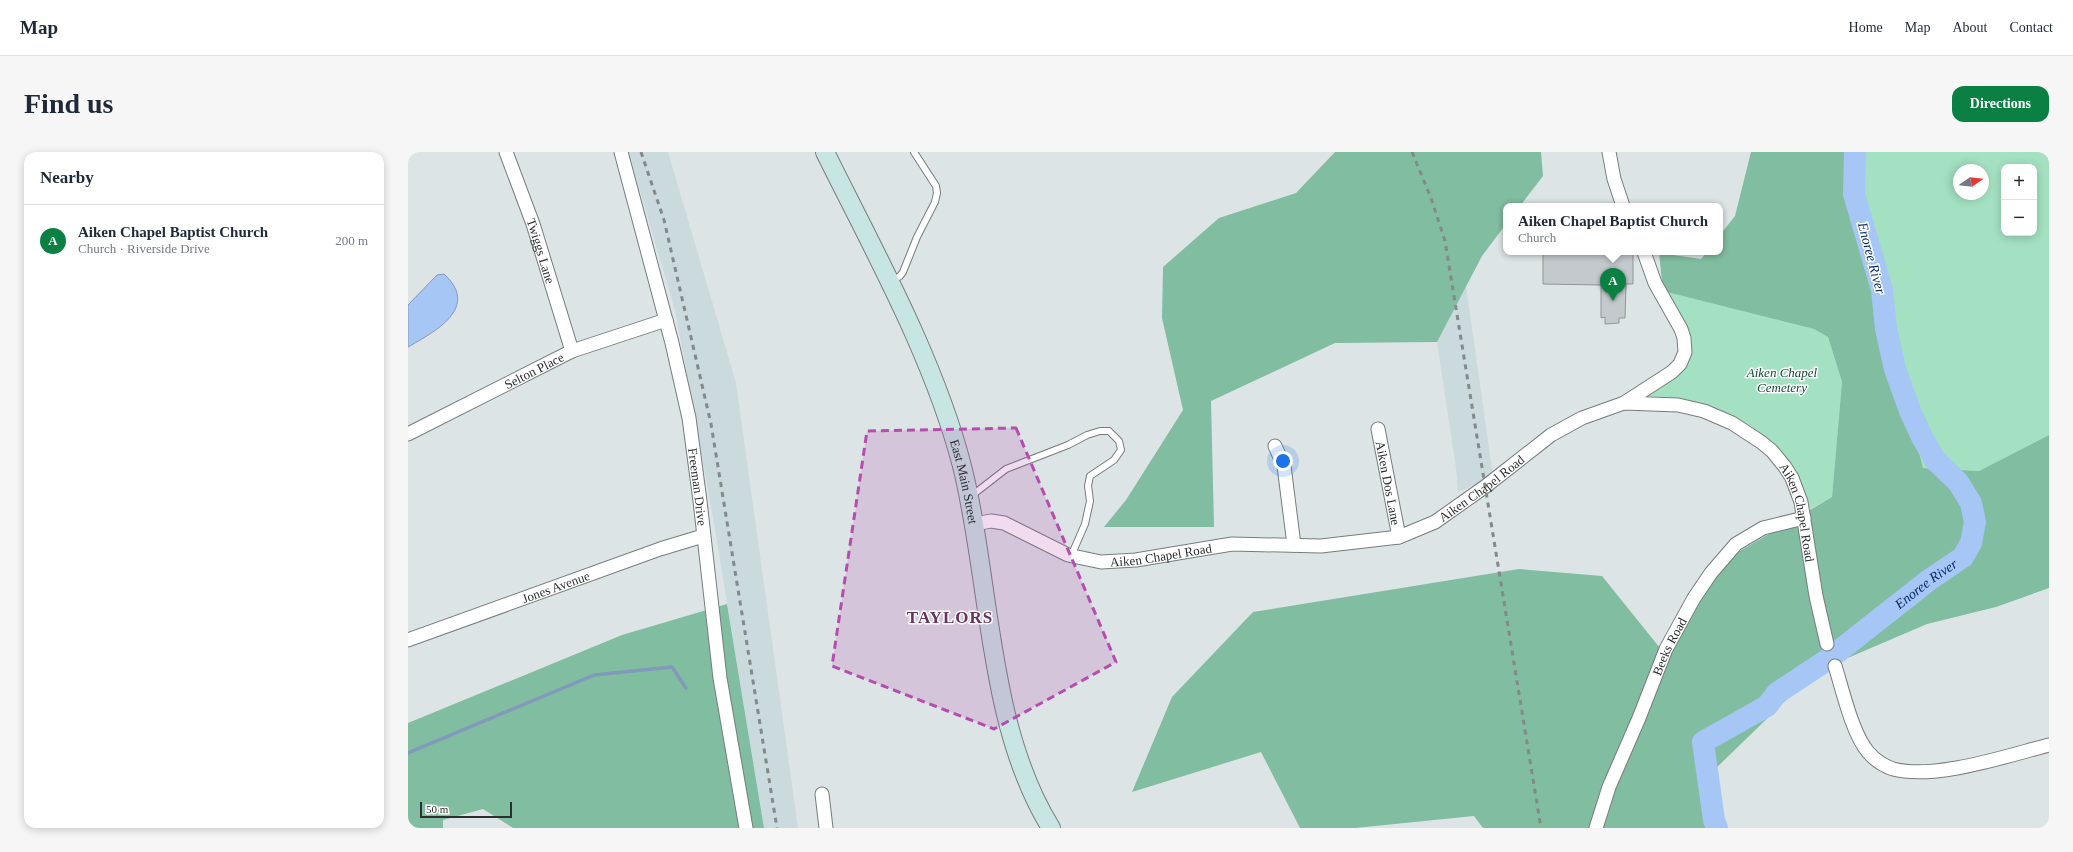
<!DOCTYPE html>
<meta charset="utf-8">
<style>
:root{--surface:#fff;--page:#f6f6f7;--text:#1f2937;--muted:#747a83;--line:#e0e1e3;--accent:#0b8043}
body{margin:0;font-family:Georgia,serif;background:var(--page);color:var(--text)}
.controls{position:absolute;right:12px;top:12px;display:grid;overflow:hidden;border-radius:8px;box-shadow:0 2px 10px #0003}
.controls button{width:36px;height:36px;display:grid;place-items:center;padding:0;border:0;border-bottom:1px solid var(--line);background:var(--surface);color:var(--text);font:20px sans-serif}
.compass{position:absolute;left:1545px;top:12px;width:36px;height:36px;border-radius:50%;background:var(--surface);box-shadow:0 2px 10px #0003;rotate:76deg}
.scale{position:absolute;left:12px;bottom:10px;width:92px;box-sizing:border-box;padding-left:4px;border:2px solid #2c2f30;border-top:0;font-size:11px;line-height:14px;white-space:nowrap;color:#2c2f30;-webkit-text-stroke:3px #fff;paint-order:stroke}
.you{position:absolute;left:875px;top:309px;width:14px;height:14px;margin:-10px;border:3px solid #fff;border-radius:50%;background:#1a73e8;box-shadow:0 0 0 6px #1a73e833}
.badge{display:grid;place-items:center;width:26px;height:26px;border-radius:50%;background:var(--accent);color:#fff;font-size:13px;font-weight:700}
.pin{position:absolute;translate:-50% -33px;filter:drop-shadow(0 1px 2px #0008)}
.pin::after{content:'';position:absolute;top:21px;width:14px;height:12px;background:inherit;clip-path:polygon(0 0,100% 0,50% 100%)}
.popup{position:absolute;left:1095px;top:51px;width:220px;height:52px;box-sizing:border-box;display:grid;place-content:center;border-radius:8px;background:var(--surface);filter:drop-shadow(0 1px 3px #0005);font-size:13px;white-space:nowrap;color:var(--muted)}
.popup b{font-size:15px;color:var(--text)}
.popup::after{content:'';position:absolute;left:50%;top:100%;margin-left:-8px;border:8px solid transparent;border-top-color:var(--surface)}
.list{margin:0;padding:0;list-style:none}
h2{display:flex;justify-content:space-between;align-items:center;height:52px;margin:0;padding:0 16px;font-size:17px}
h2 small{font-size:13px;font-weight:400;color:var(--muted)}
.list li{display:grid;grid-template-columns:26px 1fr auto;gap:12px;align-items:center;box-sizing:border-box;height:72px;padding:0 16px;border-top:1px solid var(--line)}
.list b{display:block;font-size:15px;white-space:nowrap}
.list p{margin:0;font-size:13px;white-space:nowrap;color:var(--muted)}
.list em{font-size:13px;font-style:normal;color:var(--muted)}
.map{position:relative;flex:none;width:1641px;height:676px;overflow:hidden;border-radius:12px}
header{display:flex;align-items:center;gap:24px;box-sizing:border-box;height:56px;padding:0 20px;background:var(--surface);border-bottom:1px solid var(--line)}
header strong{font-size:19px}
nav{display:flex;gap:22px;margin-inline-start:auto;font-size:14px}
.intro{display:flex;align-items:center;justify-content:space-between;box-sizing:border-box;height:96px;padding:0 24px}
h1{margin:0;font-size:28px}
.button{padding:10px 18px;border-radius:12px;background:var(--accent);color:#fff;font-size:14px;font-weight:700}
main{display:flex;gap:24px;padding:0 24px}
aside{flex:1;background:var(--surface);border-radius:12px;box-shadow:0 2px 10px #0003}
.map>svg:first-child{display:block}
.built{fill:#cadadd}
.green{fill:#a4e0c2;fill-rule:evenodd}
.forest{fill:#81bda0}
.water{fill:#a6c6f6;stroke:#8199bb}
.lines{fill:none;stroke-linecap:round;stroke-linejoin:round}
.stream{stroke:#8199bb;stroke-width:3.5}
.river{stroke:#a6c6f6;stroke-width:22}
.building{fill:#c3c9cc;stroke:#909699}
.lane-casing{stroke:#767d7e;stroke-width:8}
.street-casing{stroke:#767d7e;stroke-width:15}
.secondary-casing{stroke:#767d7e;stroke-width:20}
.lane{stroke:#fff;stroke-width:6}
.street{stroke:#fff;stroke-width:13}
.secondary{stroke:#c7e5e2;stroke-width:18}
.rail{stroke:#84898a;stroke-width:3;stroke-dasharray:5 5;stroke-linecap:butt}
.marked{fill:#b54cae;fill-opacity:0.2;stroke:#b54cae;stroke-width:3;stroke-dasharray:8 5;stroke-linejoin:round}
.labels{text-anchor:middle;stroke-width:3;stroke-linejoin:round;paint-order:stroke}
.street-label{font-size:13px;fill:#2c2f30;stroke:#fff}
.park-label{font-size:13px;font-style:italic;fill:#154632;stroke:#fff}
.water-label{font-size:14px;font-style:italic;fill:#02285f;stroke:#fff}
.district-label{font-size:17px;font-weight:bold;letter-spacing:1px;fill:#663262;stroke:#fff}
</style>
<header>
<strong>Map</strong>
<nav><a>Home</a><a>Map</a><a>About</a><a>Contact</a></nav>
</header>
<div class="intro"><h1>Find us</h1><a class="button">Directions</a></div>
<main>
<aside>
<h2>Nearby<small></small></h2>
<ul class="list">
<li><span class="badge">A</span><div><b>Aiken Chapel Baptist Church</b><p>Church · Riverside Drive</p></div><em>200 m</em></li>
</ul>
</aside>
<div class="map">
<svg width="1641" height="676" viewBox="0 0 1641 676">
<rect width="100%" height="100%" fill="#dde4e5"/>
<g class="built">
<polygon points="219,0 260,0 328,231 390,676 356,676 305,365 267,158 225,16"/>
<polygon points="1058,134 1085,324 1050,340 1048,316 1029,190"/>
</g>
<g class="green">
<path d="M1439,0H1641V283L1571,319L1515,316L1484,194L1437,42ZM1596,15H1626V81H1596ZM1551,18H1575V42H1551Z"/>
<path d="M1255,139L1406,177L1420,185L1434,230L1424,345L1402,357C1399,347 1396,337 1392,328C1389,322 1384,316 1380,310C1348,264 1290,244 1235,244L1273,217L1282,206L1280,184Z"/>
</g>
<g class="forest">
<polygon points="927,0 1133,0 1135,24 1112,54 1098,54 1098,72 1074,104 1029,190 927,191 803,249 806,375 696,375 718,348 775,258 754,166 755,115 811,66 888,41"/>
<polygon points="1343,0 1439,0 1437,42 1484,194 1515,316 1571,319 1641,283 1641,436 1588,455 1519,472 1407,520 1302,622 1317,676 1075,676 1066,664 947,676 892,676 853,600 724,640 764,545 845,460 1111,417 1194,424 1256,501 1320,406 1424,345 1434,230 1420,185 1406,177 1255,139 1251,101 1293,107 1299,100 1312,100 1312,83 1327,64"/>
<polygon points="319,452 356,676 105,676 75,657 35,668 35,676 0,676 0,571 214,483"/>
</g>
<path class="water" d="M36,122C73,156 26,180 0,195V153L29,123Z"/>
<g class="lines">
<polyline class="stream" points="0,601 186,523 264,515 278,536"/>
<path class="river" id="s1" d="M1309,676L1306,668L1295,590L1359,554L1369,541L1422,506L1521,428L1555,405L1563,391L1567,370L1563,351L1550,330L1528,309L1515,287L1502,259L1487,217L1478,177L1474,138L1446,42L1447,0"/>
</g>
<polygon class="building" points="1135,100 1225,102 1225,132 1218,132 1217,166 1211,166 1211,171 1197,172 1197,165 1193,166 1193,133 1135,132"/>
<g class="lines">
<defs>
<g id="lane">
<polyline points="483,130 492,124 495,120 509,85 527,50 529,41 528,34 506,0"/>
<polyline points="562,345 598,317 660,293 679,283 692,279 701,279 711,289 713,298 706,308 682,324 680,334 682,349 677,372 663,404"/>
</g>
<g id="street">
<path id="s2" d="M98,0L125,72L164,199"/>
<path id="s3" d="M213,0L264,191L281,266L292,349L312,526L338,676"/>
<polyline points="1201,0 1206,27 1215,54"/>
<polyline points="1216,251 1264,220 1272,212 1277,200 1276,186 1273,177 1247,131 1236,100"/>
<path id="s4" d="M970,277L991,385"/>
<path id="s5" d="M0,282L164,199L258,168"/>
<polyline points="867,294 876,314 886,393"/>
<path id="s6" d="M567,372L583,369L596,371L660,403L693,410L728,408L824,392L913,394L991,385L1027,370L1078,334L1143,283L1174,266L1216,251L1270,253L1296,259L1324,271L1353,290L1364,299L1377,315L1384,326L1393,350L1408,444L1419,492"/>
<path id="s7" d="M0,488L252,397L295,384"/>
<path d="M1427,514C1435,539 1444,581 1460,600C1466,607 1476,614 1485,617C1528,628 1598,604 1641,593"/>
<polyline points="414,642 418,676"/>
<path id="s8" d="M1188,676L1201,635L1231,566L1258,497L1286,446L1303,421L1328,392L1355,376L1396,366"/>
</g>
<g id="secondary">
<path id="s9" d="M417,0C466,99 526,206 554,314C583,430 579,573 643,676"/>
</g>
</defs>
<use href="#lane" class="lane-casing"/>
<use href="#street" class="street-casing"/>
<use href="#secondary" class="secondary-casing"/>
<use href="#lane" class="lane"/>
<use href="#street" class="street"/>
<use href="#secondary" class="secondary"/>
<g class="rail">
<polyline points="233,0 256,68 303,272 369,676"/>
<polyline points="1004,0 1023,46 1037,89 1133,676"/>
</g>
</g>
<path class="marked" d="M608,276L708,510L586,577L424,514L459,279Z"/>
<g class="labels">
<g class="street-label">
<text dy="5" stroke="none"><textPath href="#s2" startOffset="105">Twiggs Lane</textPath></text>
<text dy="5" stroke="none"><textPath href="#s5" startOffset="141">Selton Place</textPath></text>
<text dy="5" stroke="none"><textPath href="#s9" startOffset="359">East Main Street</textPath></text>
<text dy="5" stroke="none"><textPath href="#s4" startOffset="55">Aiken Dos Lane</textPath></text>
<text dy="5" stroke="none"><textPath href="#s3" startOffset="344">Freeman Drive</textPath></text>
<text dy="5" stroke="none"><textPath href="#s6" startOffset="531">Aiken Chapel Road</textPath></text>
<text dy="5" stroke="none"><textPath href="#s6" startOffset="927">Aiken Chapel Road</textPath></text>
<text dy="5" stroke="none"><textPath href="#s6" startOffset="195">Aiken Chapel Road</textPath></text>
<text dy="5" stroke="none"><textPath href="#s7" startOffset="157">Jones Avenue</textPath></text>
<text dy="5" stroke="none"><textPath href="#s8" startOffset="196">Beeks Road</textPath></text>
</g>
<g class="park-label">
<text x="1374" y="225">Aiken Chapel<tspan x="1374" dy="15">Cemetery</tspan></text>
</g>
<g class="water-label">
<text transform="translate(1464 106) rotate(75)" y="5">Enoree River</text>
<text dy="5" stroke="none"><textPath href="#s1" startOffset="362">Enoree River</textPath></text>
</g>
<g class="district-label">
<text x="542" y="471">TAYLORS</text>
</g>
</g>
</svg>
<div class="controls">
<button>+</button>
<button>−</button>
</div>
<svg class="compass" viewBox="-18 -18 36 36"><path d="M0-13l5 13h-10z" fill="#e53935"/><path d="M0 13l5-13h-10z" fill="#747a83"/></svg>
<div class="scale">50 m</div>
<div class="you"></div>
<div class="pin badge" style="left:1205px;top:149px">A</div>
<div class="popup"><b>Aiken Chapel Baptist Church</b>Church</div>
</div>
</main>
